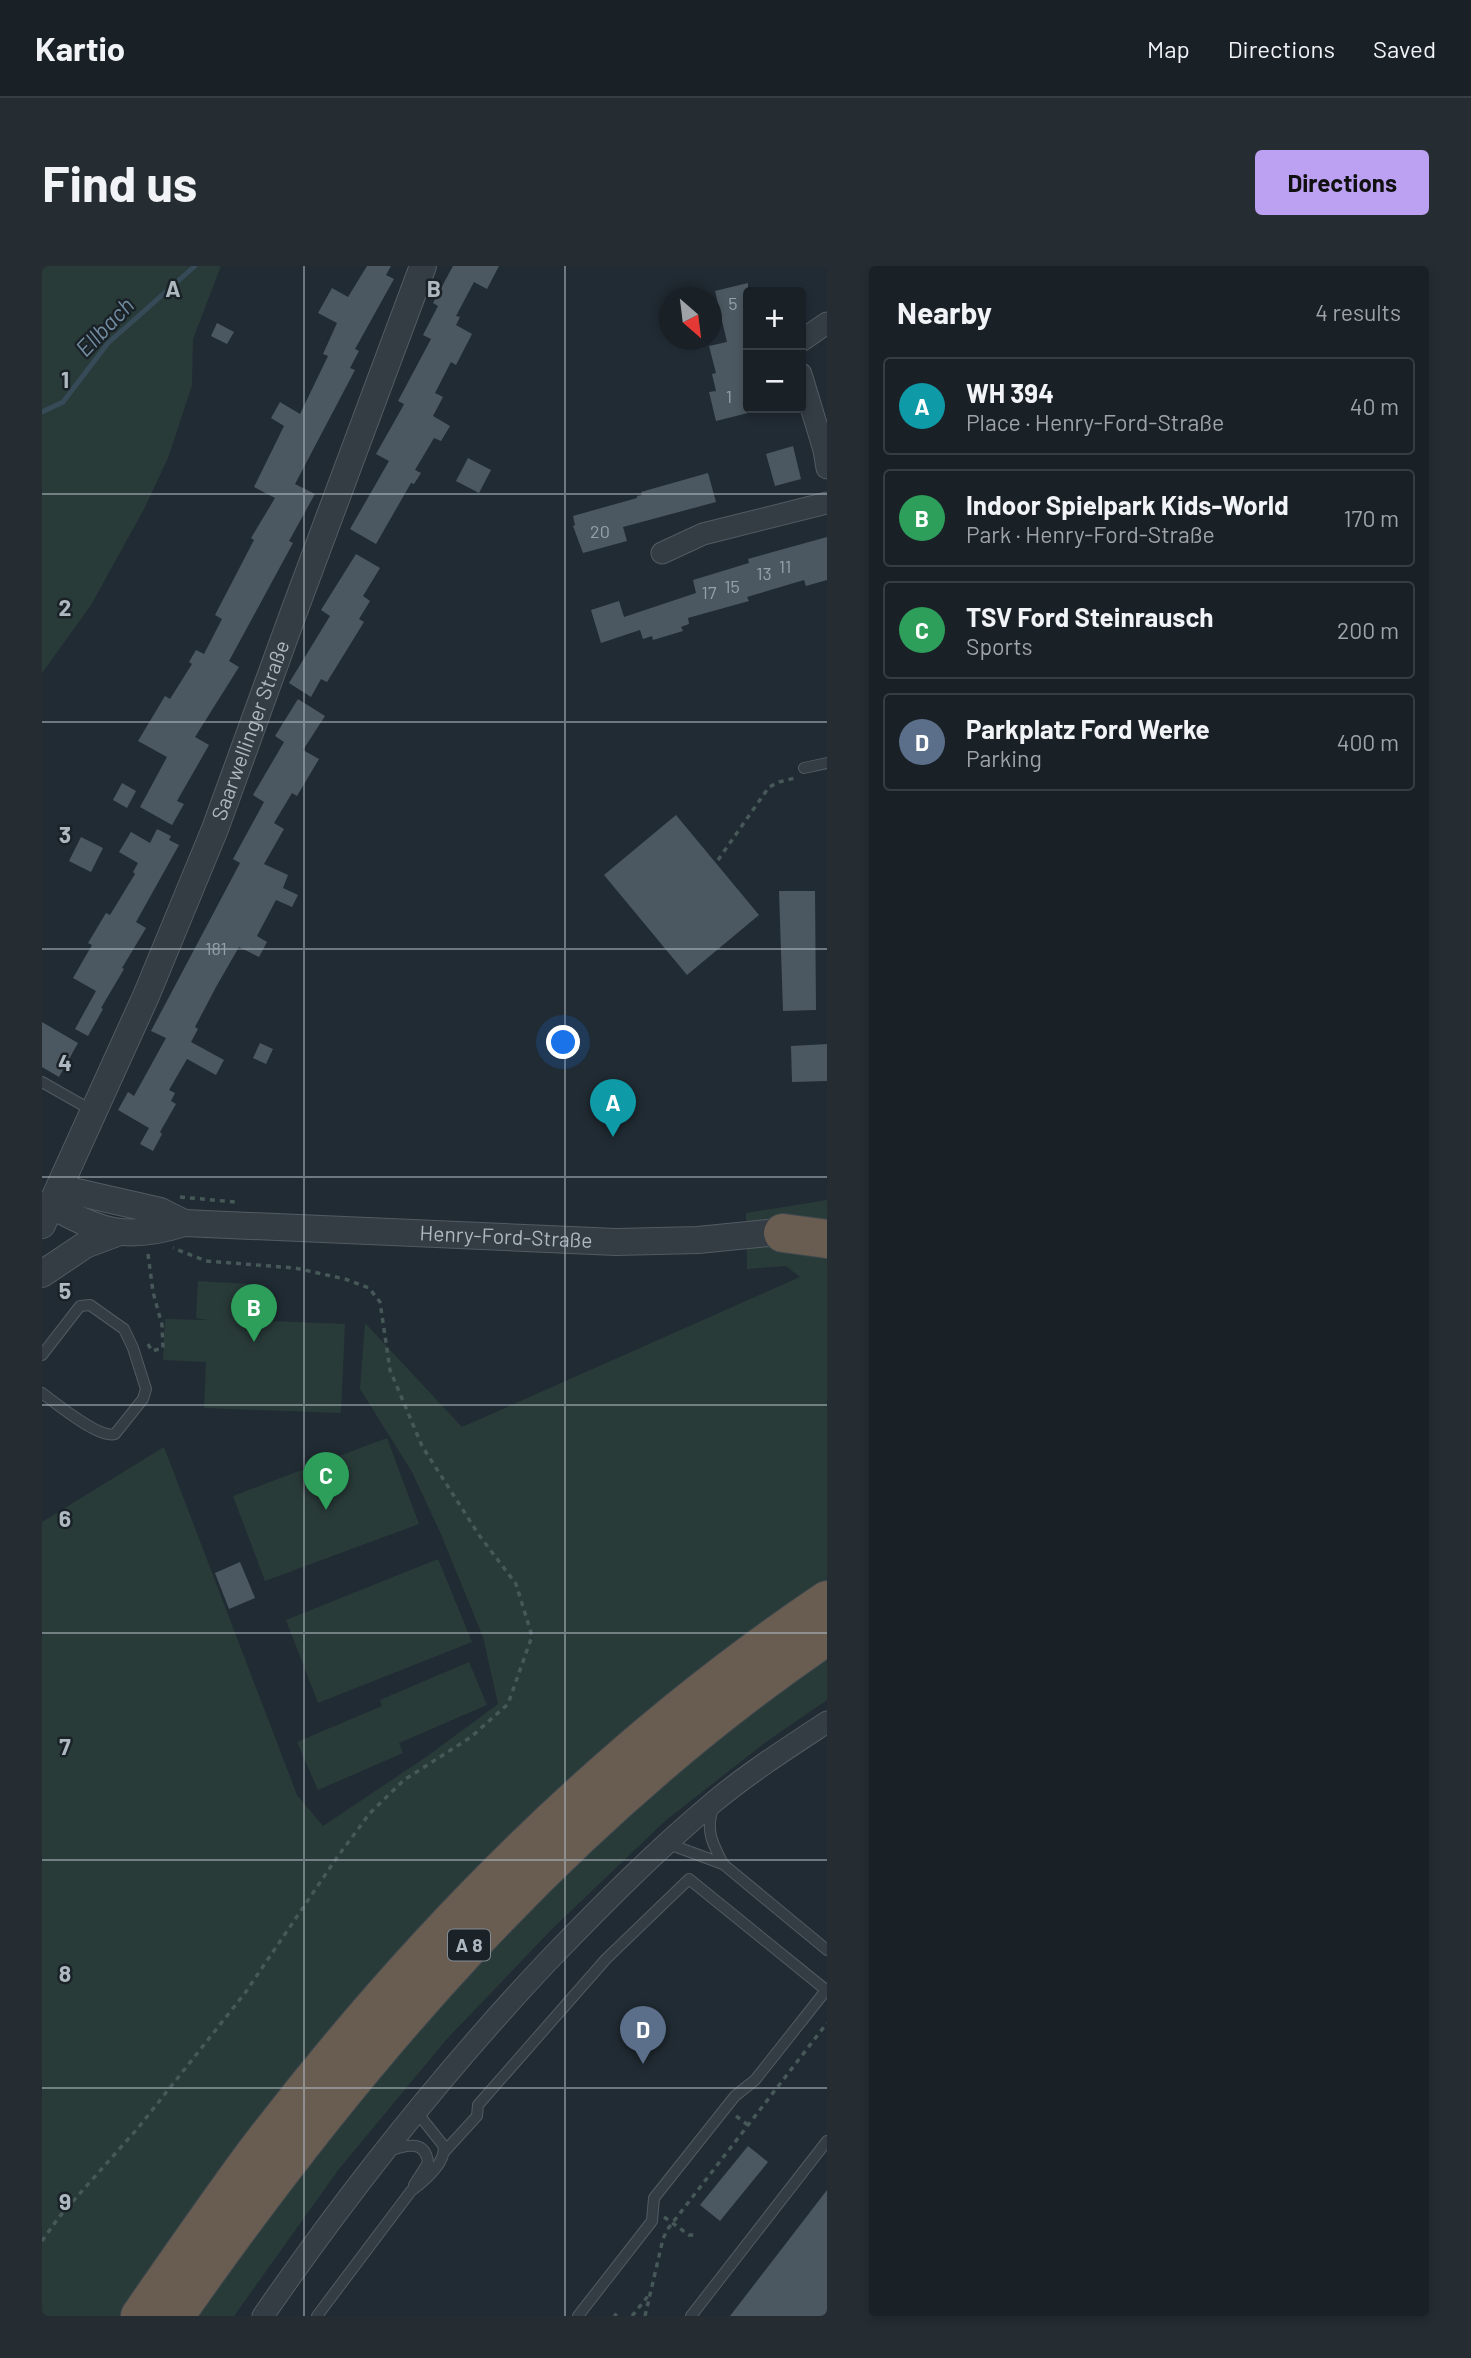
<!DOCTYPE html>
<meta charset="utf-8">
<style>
:root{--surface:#192026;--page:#262d32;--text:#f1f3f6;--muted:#9fa3a7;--line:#373e43;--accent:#bca0f2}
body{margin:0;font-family:Barlow,sans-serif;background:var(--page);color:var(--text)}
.controls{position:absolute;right:21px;top:21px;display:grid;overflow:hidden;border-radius:7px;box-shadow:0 4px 10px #0003}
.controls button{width:63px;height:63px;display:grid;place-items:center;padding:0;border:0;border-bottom:2px solid var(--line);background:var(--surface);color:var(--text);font:35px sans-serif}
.compass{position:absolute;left:617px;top:21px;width:63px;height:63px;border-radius:50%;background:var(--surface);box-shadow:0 4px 10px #0003;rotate:152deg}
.you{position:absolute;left:522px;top:777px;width:24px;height:24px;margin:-18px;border:5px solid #fff;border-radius:50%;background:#1a73e8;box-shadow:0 0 0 10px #1a73e833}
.badge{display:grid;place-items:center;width:46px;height:46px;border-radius:50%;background:var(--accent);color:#fff;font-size:23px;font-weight:700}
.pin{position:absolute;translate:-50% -58px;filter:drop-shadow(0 2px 4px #0008)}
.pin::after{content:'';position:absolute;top:37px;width:24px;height:21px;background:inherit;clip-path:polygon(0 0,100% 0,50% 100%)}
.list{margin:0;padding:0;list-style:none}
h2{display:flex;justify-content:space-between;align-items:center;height:91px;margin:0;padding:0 28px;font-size:30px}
h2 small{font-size:23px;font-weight:400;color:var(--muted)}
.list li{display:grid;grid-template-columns:46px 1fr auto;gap:21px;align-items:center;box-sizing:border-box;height:98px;margin:0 14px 14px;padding:0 14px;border:2px solid var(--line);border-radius:7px}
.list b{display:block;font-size:26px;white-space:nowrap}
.list p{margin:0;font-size:23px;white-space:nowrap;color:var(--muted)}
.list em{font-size:23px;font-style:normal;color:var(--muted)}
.map{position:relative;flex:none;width:785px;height:2050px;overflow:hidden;border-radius:7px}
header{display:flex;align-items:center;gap:42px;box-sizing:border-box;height:98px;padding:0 35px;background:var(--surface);border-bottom:2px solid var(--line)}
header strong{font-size:33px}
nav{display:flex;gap:38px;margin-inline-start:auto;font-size:24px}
.intro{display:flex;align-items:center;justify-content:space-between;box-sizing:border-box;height:168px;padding:0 42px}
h1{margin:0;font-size:49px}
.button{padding:18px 32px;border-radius:7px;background:var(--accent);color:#111;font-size:24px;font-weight:700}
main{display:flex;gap:42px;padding:0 42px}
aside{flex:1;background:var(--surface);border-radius:7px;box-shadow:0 4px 10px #0003}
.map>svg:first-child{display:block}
.green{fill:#293b39}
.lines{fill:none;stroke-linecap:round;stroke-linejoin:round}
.stream{stroke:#364a58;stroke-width:5}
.building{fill:#4c5861}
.service-casing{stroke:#525b62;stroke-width:12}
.minor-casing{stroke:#525b62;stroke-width:23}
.tertiary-casing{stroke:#525b62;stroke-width:28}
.motorway-casing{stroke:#3f484e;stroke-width:40}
.path{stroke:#465858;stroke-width:3.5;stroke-dasharray:5 5;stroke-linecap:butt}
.service{stroke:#343d44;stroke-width:10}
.minor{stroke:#343d44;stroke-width:21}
.tertiary{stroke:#343d44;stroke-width:26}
.motorway{stroke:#695d52;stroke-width:38}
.grid{fill:none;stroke:#aeb8c1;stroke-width:2;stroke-opacity:0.55}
.labels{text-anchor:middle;stroke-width:5;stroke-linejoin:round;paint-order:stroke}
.number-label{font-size:18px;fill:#96a0a9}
.shield{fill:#1a2228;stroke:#828b93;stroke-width:2}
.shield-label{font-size:19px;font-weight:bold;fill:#aeb8c1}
.street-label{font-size:21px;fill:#aeb8c1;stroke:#1a2228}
.water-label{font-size:23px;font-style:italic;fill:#728da1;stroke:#1a2228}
.grid-label{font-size:23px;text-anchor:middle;font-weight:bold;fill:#aeb8c1;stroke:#1a2228;stroke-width:5;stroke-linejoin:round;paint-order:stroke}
</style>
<header>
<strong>Kartio</strong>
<nav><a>Map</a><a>Directions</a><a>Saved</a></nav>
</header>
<div class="intro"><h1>Find us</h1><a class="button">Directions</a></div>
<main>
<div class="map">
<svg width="785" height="2050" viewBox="0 0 785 2050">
<rect width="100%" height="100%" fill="#212b33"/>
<g class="green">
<polygon points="0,0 179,0 151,73 150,119 126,192 102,243 49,339 0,407"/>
<polygon points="785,934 785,1434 724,1476 623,1555 508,1665 404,1774 297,1903 192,2050 0,2050 0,1256 122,1181 255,1529 281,1560 387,1489 456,1438 441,1371 398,1266 370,1206 318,1123 323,1057 420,1161 758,1011 744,1000 705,1003 704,947"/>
<polygon points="156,1015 208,1018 206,1054 303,1058 299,1147 162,1142 164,1096 121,1094 123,1053 166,1054 154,1052"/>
<polygon points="345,1172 377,1258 223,1315 191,1230"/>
<polygon points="396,1293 430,1376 276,1437 244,1354"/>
<polygon points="427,1396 445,1439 357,1477 361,1487 276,1524 255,1476 340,1440 338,1434"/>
</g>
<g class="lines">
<polyline class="stream" points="0,146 21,136 66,77 153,0"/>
</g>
<g class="building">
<polygon points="325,0 349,0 344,9 352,13 313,83 317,85 308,102 313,104 253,218 273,228 247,275 251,277 187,395 197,401 153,471 167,479 135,535 142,538 130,559 98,541 125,491 96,475 123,430 128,433 150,398 147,396 154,384 162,388 180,353 173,349 212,274 209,272 233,232 212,221 242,160 229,152 238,136 258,148 286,90 281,88 295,57 276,47 290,22 306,31"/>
<polygon points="411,0 457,0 445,23 432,16 414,50 418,51 414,59 430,68 414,99 409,96 393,127 401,131 391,150 408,160 399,175 392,172 373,204 379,207 372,218 369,217 334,278 308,263 347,195 334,188 360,142 362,138 356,135 389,73 381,69 396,40 391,37"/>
<polygon points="706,17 706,147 674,155 667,126 674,125 670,108 674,107 667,80 685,76 673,25"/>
<polygon points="175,57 192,66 185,78 169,70"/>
<polygon points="751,180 759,213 733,220 724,188"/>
<polygon points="426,192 449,204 437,227 414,215"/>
<polygon points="666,207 674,236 581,261 585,275 541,287 531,260 533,259 531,250 595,232 595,230 600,229 599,226"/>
<polygon points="785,271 785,314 764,320 762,314 705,331 707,335 646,352 647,358 639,361 641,365 611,374 610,370 601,373 598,364 559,377 549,344 577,335 582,351 654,327 651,314 707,297 706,293"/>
<polygon points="314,288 338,302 321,330 328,335 317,353 322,356 285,416 279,413 269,431 247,417 288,350 279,344"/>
<polygon points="256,433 283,450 261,484 277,493 255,530 250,527 232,557 242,563 222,598 246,609 241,622 256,629 250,641 234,634 215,670 225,676 217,691 197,681 174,721 153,761 156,763 149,776 182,794 174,809 145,793 127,824 133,827 129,835 134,838 118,866 120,868 111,885 98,878 107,862 76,844 86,826 92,830 124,772 109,765 198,597 191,593 222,536 211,529 242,476 233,470"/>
<polygon points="80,517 94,525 85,542 71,534"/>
<polygon points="634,549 717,649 645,709 562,609"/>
<polygon points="115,563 129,570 127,574 137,579 94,656 104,662 80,702 82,703 59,742 61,743 46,770 33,763 54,725 31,712 50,679 46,677 64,647 68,649 93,608 91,606 96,597 77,586 89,566 108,577"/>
<polygon points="39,571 61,582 49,606 27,595"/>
<polygon points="737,625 773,625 774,744 741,745"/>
<polygon points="0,756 36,777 17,811 0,801"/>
<polygon points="218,777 231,783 224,798 211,792"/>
<polygon points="785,778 785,815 750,816 749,780"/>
<polygon points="198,1296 213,1332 187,1343 173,1307"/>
<polygon points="706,1880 726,1896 678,1955 658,1939"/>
<polygon points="785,1924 785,2050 688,2050"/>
</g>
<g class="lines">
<defs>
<g id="service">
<polyline points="762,502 785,497"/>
<polyline points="0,816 51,845"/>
<path d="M0,1089L38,1040L48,1039L82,1063L91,1082L104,1123L101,1133L73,1168C57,1173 15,1138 0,1127"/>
<path d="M671,1542C663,1565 671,1578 681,1598"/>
<polyline points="624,1577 681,1598 785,1684"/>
<path d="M347,1885C363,1879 384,1873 386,1897L372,1919"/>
<polyline points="403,1885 435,1850 436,1839 564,1693 647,1613 784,1724"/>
<path d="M275,2050L369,1925C381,1916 406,1895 401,1879L373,1844"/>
<polyline points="536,2050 610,1955 612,1932 693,1830 713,1814 785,1723"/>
<polyline points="649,2050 785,1875"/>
</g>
<g id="minor">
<polyline points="759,75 785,57"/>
<polyline points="759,108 782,184 785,202"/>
<polyline points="620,287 661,268 785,237"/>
<path d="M221,2050C307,1925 401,1807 505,1696C559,1640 613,1585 673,1535C708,1506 747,1481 785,1456"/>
</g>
<g id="tertiary">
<polyline points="17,922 118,945 142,957"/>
<path id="s1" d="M9,939C59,967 86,975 142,957L574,976L656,974L756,964"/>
<path id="s2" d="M0,959L104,730L173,563L250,351L381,0"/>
<polyline points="0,1008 43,979 75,967"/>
</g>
<g id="motorway">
<polyline points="741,967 785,973"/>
<path d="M98,2050C136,1995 174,1940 214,1886C374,1676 565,1482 785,1334"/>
<path d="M133,2050C314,1791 522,1549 785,1370"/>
</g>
</defs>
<use href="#service" class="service-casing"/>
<use href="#minor" class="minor-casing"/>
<use href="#tertiary" class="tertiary-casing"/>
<use href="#motorway" class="motorway-casing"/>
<g class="path">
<polyline points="676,594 727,521 737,516 753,512"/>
<polyline points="138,931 193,936"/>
<polyline points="106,1078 110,1085 121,1082 120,1059 111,1026 106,988"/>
<polyline points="694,1850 706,1859"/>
<polyline points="622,1951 647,1969 656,1969"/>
<polyline points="0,1975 17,1951 96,1862 203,1727 296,1590 328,1547 362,1514 429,1471 466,1438 490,1370 474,1318 437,1269 380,1180 348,1104 338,1036 327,1022 303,1013 253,1002 164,995 131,982"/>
<polyline points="572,2048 575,2050"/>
<polyline points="590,2050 606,2030"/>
<polyline points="603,2050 621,1973 625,1964 785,1757"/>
</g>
<use href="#service" class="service"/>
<use href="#minor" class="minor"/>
<use href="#tertiary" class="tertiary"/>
<use href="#motorway" class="motorway"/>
</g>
<path class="grid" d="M262,0V2050M523,0V2050M0,228H785M0,456H785M0,683H785M0,911H785M0,1139H785M0,1367H785M0,1594H785M0,1822H785"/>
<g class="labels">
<g class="number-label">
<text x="691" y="44">5</text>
<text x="687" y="137">1</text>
<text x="558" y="272">20</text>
<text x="743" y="307">11</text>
<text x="722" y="314">13</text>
<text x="690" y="327">15</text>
<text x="667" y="333">17</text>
<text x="174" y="689">181</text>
</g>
<rect class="shield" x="406" y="1663.5" width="42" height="31" rx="5"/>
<g class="shield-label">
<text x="427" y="1686">A 8</text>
</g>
<g class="street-label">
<text dy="7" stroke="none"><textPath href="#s2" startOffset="537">Saarwellinger Straße</textPath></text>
<text dy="7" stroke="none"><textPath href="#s1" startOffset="462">Henry-Ford-Straße</textPath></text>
</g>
<g class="water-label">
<text transform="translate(63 61) rotate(-46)" y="8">Ellbach</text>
</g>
</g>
<g class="grid-label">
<text x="131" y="31">A</text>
<text x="392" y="31">B</text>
<text x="23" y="122">1</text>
<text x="23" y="350">2</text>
<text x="23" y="577">3</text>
<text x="23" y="805">4</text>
<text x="23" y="1033">5</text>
<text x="23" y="1261">6</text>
<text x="23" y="1489">7</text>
<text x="23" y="1716">8</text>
<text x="23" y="1944">9</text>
</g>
</svg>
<div class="controls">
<button>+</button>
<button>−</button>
</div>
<svg class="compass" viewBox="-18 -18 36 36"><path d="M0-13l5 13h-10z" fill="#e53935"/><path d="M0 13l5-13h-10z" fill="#9fa3a7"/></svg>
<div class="you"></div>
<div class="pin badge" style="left:571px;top:871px;background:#0f9aa8">A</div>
<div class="pin badge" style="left:212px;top:1076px;background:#2e9e5b">B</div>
<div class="pin badge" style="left:284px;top:1244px;background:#2e9e5b">C</div>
<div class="pin badge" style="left:601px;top:1798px;background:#5c6f8a">D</div>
</div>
<aside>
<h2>Nearby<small>4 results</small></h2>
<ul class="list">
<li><span class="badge" style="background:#0f9aa8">A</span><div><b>WH 394</b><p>Place · Henry-Ford-Straße</p></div><em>40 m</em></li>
<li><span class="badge" style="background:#2e9e5b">B</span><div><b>Indoor Spielpark Kids-World</b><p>Park · Henry-Ford-Straße</p></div><em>170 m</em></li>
<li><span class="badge" style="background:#2e9e5b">C</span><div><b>TSV Ford Steinrausch</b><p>Sports</p></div><em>200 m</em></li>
<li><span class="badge" style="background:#5c6f8a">D</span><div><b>Parkplatz Ford Werke</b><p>Parking</p></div><em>400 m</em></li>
</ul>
</aside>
</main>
